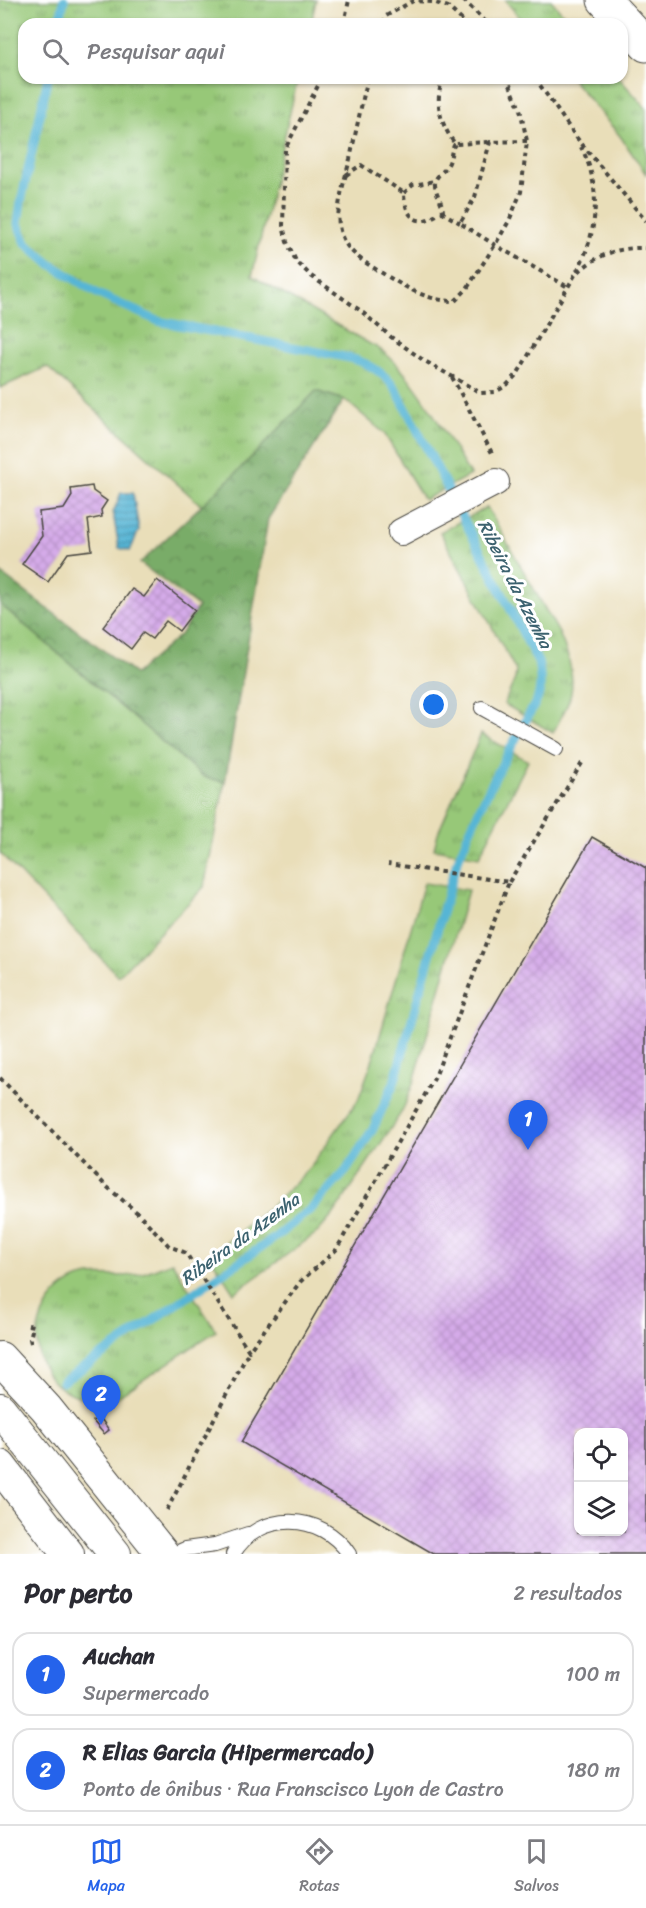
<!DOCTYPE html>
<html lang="pt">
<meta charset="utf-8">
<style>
:root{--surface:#fff;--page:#f2f2f3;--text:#2b2b33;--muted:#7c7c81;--line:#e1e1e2;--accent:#2563eb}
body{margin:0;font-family:Sriracha,sans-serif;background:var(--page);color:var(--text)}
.controls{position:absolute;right:18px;bottom:18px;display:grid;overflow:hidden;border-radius:12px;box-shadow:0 2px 4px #0004}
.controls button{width:54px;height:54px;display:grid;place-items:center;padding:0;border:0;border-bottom:2px solid var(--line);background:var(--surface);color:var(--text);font:30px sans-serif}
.you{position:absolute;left:434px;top:705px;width:21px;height:21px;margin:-15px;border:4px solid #fff;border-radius:50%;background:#1a73e8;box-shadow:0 0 0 9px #1a73e833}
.badge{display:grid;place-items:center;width:39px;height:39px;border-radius:50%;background:var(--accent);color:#fff;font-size:20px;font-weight:700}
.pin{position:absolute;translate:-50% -50px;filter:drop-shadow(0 2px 3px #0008)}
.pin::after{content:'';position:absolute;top:32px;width:21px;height:18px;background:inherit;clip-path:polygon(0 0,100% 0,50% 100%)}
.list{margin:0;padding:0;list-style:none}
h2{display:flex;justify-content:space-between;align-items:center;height:78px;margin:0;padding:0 24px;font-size:26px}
h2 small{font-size:20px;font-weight:400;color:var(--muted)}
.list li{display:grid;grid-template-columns:39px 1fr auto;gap:18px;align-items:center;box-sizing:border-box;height:84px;margin:0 12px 12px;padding:0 12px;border:2px solid var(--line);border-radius:18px}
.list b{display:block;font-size:22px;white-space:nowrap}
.list p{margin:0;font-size:20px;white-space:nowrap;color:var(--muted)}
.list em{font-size:20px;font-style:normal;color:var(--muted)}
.icon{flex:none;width:33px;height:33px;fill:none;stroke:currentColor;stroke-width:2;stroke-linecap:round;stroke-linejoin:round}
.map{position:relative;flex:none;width:646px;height:1554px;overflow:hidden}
.search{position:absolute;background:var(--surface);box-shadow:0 2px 4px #0004;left:18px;right:18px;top:18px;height:66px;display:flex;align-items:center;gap:15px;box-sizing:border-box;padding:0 21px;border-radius:18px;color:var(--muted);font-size:22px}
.sheet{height:270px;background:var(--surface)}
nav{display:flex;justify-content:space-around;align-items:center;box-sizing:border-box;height:84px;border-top:2px solid var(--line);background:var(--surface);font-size:16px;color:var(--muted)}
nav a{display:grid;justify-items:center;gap:3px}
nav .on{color:var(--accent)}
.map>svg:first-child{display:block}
.grass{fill:url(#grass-tufts);stroke:#617a52;stroke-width:1.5}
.forest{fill:url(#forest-crowns);stroke:#526c4a;stroke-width:1.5}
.water{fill:url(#water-rules);stroke:#407080;stroke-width:1.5}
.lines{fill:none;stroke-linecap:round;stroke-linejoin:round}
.stream{stroke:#56b5d5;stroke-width:9}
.building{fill:url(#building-cross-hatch);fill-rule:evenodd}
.service-casing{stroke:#484640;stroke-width:16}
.minor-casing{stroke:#484640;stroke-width:28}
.tertiary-casing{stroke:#484640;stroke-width:34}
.trunk-casing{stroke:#484640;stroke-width:35}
.path{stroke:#484640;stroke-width:4;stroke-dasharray:4.5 4.5;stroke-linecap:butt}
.service{stroke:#fff;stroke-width:14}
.minor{stroke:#fff;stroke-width:26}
.tertiary{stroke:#fff;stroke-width:32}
.trunk{stroke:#fff;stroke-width:33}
.labels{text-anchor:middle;stroke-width:6;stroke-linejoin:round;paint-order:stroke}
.water-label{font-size:18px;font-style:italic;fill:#3c626f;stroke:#fff}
</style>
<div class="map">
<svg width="646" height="1554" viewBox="0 0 646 1554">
<defs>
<pattern id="grass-tufts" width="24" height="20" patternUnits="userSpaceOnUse" patternTransform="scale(1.5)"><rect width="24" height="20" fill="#97c878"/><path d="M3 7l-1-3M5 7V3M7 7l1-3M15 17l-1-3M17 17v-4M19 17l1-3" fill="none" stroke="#7ba363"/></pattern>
<pattern id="forest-crowns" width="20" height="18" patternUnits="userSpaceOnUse" patternTransform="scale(1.5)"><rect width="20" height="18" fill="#79ac68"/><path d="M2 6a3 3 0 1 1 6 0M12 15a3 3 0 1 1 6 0" fill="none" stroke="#638c56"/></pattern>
<pattern id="water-rules" width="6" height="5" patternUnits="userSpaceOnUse" patternTransform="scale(1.5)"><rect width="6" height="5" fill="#56b5d5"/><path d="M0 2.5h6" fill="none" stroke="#4793ad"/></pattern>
<pattern id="building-cross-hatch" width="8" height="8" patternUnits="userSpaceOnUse" patternTransform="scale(1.5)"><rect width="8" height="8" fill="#d5abe9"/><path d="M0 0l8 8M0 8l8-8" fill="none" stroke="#b793c8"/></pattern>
</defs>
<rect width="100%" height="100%" fill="#fff"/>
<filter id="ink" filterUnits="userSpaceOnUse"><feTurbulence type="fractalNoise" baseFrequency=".0167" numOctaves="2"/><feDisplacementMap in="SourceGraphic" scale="12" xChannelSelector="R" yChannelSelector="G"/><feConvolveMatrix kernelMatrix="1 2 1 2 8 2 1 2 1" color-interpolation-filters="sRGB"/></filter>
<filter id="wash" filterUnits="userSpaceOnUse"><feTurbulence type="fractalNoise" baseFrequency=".008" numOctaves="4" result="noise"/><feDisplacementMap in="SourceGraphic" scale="24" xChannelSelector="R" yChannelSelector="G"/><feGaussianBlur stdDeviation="1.35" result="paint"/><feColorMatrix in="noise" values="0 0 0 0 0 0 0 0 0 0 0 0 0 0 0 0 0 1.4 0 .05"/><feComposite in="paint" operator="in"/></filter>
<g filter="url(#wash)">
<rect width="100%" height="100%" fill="#e9deb9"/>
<g class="grass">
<path d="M0,0H316L311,24H24V78H298L252,276L370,344C406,358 449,441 470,475L424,500L384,433L345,400L316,391L235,474L202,506L47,367L0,388Z"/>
<polygon points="505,0 551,0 572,24 525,24"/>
<polygon points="571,78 619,78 646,108 646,174 620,136"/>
<path d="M487,507L559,633C568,653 577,682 568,703C564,713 558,723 553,733L504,704L515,679L516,671L440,532Z"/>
<polygon points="0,604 204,777 225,782 204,887 118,976 0,853"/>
<polygon points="481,734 528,761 479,857 434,849 438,833"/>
<polygon points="424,883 468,890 415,1078 403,1110 333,1215 318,1232 234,1293 210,1256 268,1209 308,1170 358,1100 374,1056"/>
<path d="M172,1262L216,1331L98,1410C95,1407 92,1403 89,1401C75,1393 61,1393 50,1378C24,1345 40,1294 78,1279C94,1272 116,1278 133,1275C146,1274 160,1266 172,1262Z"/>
</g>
<polygon class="forest" points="316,391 344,400 268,519 225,782 204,777 0,604 0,573 135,674 180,635 198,607 140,563 235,474"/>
<polygon class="water" points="121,493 133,493 139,530 130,551 119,548 113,513"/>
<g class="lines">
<g class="stream">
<polyline points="59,24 64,0"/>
<path d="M48,78L21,202L18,224L26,243L49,263L98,294L158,321L350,358C372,364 388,375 399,395L538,662C541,675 542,687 537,700C506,756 475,811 454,871L394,1083L373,1129L346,1171L312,1208L273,1239L62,1382"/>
</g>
</g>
<g id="blocks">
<g class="building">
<polygon points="92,486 93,491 107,501 101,510 102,517 88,520 92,550 68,553 48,582 22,564 42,536 39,512 64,509 72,496 71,489"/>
<polygon points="157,580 195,610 179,631 166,621 152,639 143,633 131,649 103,627 132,589 144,597"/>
<path d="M592,837L646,868V1554H434L241,1442ZM578,1432H624V1532H578Z"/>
<polygon points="99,1416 109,1430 104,1434 93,1421"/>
</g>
</g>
</g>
<g filter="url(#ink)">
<use href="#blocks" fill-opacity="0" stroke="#484640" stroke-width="1.5"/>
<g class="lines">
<defs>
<g id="service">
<polyline points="482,708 556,749"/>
<polyline points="163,1551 174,1554 185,1549 215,1545 248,1534"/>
<path d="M233,1554C259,1510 322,1512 349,1554"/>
</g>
<polyline id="minor" points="401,532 496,482"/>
<g id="tertiary">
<polyline points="0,1358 46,1408 163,1554"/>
<polyline points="0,1409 115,1554"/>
<polyline points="0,1466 68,1554"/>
</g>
<polyline id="trunk" points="604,0 646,45"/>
</defs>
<use href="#service" class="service-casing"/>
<use href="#minor" class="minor-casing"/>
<use href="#tertiary" class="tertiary-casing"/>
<use href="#trunk" class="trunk-casing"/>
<g class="path">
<polyline points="463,0 488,24"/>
<polyline points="344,24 349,0"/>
<polyline points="383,24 386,16 413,1 433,2 448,7 466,24"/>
<path d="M322,78L285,149L283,226L287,242L296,261L311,276L361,311L391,337L423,360L481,393L495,392L506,386L518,373L575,275C596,255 617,247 646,248"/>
<path d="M368,78C361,105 356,132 350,159C344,184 331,217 344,241C353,257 371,266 387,276C408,289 429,301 455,301L466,290L495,245L509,221L521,192L527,141L520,109L507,78"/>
<path d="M443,78C434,103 440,123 455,144L490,142"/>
<polyline points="535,78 576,137 646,221"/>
<polyline points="527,141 490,142 475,197 460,223 495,245 568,287"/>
<path d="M346,175L361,165L404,193C404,205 409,223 425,220C431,219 436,214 443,213L460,223"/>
<polyline points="404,193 413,185 435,181"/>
<path d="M443,213C443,202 436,195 435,185C434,176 443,173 447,166C452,159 450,151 455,144"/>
<path d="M577,271C598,233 602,186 581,147"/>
<polyline points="452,377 493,455"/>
<polyline points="509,882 582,763"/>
<polyline points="0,1078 106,1186 140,1215 169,1246 186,1253 249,1351 300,1282 336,1250 435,1077 509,882 388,864"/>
<polyline points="28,1325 33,1326 30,1339 32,1347"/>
<polyline points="167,1510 249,1351"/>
</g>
<use href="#service" class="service"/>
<use href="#minor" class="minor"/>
<use href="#tertiary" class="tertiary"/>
<use href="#trunk" class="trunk"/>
</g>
</g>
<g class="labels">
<g class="water-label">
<text transform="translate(515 584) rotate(63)" y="6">Ribeira da Azenha</text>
<text transform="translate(240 1239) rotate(-36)" y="6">Ribeira da Azenha</text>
</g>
</g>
</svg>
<div class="controls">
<button><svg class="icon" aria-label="locate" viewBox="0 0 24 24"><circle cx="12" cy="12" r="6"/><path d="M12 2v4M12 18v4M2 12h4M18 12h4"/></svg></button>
<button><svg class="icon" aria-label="layers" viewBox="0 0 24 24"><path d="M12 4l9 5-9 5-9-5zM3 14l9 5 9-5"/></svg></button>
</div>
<div class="you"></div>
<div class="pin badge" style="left:528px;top:1150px">1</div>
<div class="pin badge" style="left:101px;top:1425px">2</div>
<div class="search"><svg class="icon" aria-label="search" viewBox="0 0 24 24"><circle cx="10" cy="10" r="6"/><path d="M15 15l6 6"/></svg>Pesquisar aqui</div>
</div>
<section class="sheet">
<h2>Por perto<small>2 resultados</small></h2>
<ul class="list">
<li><span class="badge">1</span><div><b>Auchan</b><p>Supermercado</p></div><em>100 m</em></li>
<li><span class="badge">2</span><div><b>R Elias Garcia (Hipermercado)</b><p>Ponto de ônibus · Rua Franscisco Lyon de Castro</p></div><em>180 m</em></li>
</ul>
</section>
<nav>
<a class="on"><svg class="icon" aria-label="map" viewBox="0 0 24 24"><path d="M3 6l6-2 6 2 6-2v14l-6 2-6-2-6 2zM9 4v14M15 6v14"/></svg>Mapa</a>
<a><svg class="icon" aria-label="directions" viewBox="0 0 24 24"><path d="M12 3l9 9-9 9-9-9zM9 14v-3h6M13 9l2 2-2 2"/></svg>Rotas</a>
<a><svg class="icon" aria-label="saved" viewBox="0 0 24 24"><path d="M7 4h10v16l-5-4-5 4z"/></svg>Salvos</a>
</nav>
